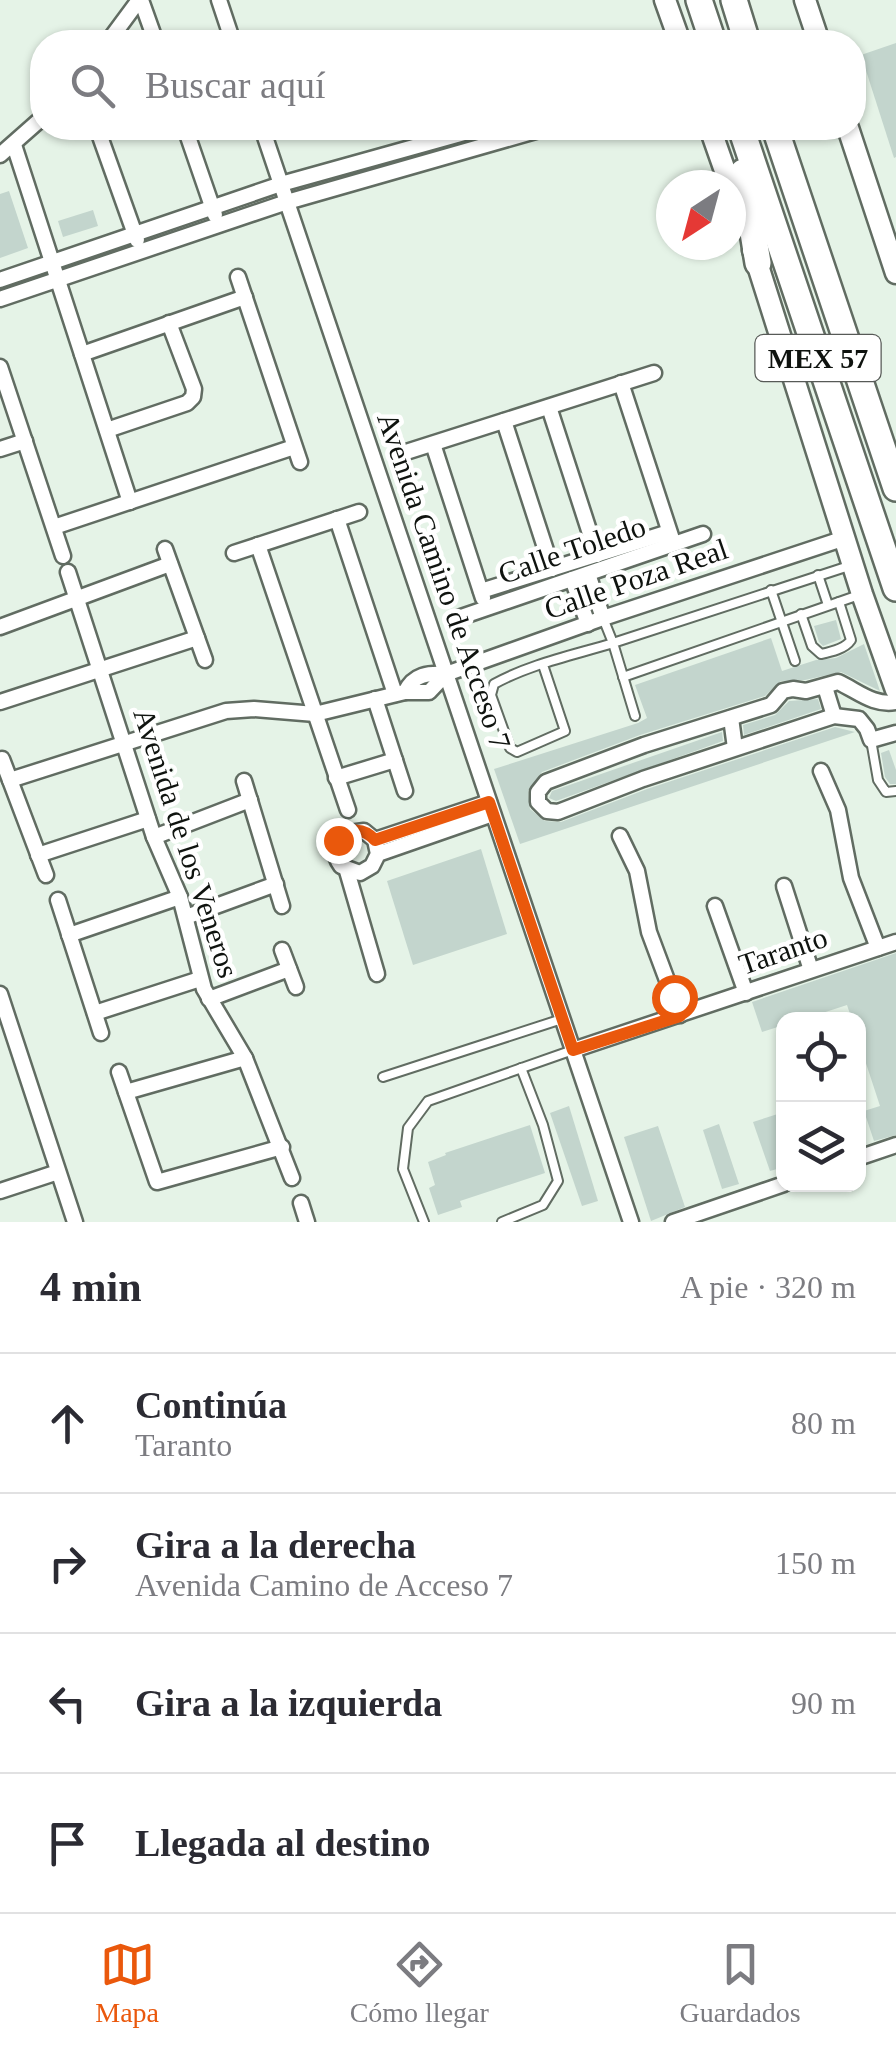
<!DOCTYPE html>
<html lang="es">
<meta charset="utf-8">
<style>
:root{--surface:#fff;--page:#f2f2f3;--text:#2b2b33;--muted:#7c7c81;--line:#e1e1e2;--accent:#ea580c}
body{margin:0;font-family:Georgia,serif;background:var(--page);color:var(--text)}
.controls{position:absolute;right:30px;bottom:30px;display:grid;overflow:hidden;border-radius:20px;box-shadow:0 2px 8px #0004}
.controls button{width:90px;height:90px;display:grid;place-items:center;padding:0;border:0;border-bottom:2px solid var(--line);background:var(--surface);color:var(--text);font:50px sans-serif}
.compass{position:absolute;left:656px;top:170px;width:90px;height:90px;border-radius:50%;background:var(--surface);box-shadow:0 2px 8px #0004;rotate:216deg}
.stop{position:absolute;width:30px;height:30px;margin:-22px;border:8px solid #ea580c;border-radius:50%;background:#fff}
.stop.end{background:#ea580c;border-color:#fff;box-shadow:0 2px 10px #0008}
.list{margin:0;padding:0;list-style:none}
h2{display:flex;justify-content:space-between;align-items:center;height:130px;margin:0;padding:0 40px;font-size:42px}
h2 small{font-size:32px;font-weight:400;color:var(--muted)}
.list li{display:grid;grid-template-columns:65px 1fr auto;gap:30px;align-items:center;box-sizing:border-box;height:140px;padding:0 40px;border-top:2px solid var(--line)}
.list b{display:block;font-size:38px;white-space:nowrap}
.list p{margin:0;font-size:32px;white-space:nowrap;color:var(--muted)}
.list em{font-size:32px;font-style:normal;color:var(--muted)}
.icon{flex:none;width:55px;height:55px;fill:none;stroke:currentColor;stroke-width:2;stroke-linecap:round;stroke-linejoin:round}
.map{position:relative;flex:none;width:896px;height:1222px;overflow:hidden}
.search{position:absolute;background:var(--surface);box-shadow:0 2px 8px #0004;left:30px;right:30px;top:30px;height:110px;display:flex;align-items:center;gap:25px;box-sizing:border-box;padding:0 35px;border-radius:40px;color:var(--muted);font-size:38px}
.sheet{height:690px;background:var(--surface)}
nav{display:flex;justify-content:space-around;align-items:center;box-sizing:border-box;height:140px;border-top:2px solid var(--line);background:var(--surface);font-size:28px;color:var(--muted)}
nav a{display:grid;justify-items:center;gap:5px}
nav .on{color:var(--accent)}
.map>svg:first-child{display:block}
.building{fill:#c3d5cd}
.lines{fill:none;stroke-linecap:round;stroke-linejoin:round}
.lane-casing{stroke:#616c62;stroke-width:12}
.street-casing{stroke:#616c62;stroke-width:19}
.secondary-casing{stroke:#616c62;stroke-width:25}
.highway-casing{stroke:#616c62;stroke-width:30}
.lane{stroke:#fff;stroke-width:8}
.street{stroke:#fff;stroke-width:14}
.secondary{stroke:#fff;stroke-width:20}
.highway{stroke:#fff;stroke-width:25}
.route{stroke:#ea580c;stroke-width:12}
.labels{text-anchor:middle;stroke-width:9;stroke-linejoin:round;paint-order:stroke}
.shield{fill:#fff;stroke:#575a57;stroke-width:2.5}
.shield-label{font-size:28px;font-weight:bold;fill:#0f130f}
.street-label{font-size:30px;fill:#0f130f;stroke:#fff}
</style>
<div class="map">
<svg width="896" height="1222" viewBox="0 0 896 1222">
<rect width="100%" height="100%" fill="#e5f3e7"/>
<g class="building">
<polygon points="896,43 896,157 894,158 861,55"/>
<polygon points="9,191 28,248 0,258 0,194"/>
<polygon points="93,210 98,226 63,237 58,221"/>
<polygon points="836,620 841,639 823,646 819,642 814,626"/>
<polygon points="771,638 782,671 816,660 836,658 864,644 880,691 841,672 805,680 781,681 765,696 640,735 542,772 528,791 530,809 545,821 561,822 647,789 835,727 855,732 520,844 494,769 638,723 647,718 635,685"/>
<polygon points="818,699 821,709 744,735 743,725 775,715 789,701"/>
<polygon points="722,732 723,741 556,801 549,798 552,791"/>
<polygon points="889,750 896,770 896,784 890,784 885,777 881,753"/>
<polygon points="481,849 507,934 413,965 387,881"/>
<polygon points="896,953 896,1135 874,1141 864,1111 880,1106 858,1039 858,1020 852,1020 847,1005 801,1020 784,1020 784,1025 762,1032 752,1002"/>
<polygon points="569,1106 598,1201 582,1206 550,1113"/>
<polygon points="784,1112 784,1167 770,1171 753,1122"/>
<polygon points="719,1124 739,1184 722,1189 703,1130"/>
<polygon points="530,1125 545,1173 460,1201 462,1207 438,1215 429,1188 435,1185 428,1162 446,1155 445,1153"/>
<polygon points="658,1126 685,1207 651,1221 624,1137"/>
</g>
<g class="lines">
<defs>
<g id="lane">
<polyline points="818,575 828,605"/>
<polyline points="771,590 795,661"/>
<path d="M801,614L812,646L821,654C831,652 845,649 851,640L839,602"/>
<path d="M543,665L565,731L517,752L510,748L491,695L494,684C530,664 574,655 613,643L603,618"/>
<polyline points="623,677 859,595"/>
<polyline points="635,716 613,643 852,565"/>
<polyline points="871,740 878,780 886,792 896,791"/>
<polyline points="383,1077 562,1019"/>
<polyline points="424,1222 403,1169 408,1128 428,1101 573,1050"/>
<polyline points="502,1222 543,1205 558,1181 543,1125 521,1068"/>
</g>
<g id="street">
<polyline points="141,0 156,42"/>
<polyline points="219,0 233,42"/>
<polyline points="108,42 139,0"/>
<polyline points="97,128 137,240"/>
<polyline points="185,128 215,215"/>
<polyline points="262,128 631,1222"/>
<polyline points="14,145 130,502"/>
<polyline points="0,155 42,118"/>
<polyline points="238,277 300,462"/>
<polyline points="0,280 281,184 482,128"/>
<polyline points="0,299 287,202 546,128"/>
<polyline points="82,354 245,297"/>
<polyline points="0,367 63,556"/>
<polyline points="621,383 672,539"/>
<polyline points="549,407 597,555"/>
<polyline points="504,421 552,569"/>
<polyline points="107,430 187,403 193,397 194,389 169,323"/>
<polyline points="433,444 483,598"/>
<polyline points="0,449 25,441"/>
<polyline points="403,453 654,373"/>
<polyline points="337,519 395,694"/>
<polyline points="54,527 294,447"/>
<polyline points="258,545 348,810"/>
<polyline points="165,549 205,660"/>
<polyline points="234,553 359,512"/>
<polyline points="68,572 154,837 180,897 204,989 245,1058 292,1178"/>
<polyline points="588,574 603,618"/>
<polyline points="572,579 588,624"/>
<polyline points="481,591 669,532"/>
<polyline points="458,618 703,534"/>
<polyline points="0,627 170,564"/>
<polyline points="825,687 834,716"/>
<path d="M405,692C414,674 428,673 446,674L603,618L845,538"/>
<polyline points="375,699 405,791"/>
<polyline points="0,702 197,638"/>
<path d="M896,702C873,706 858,691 838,682L806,691L793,689L783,691L771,705L644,745L546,782L538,792V802L547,811L558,812L643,779L834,716L859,719L867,729L871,740L896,733"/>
<polyline points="731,718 735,748"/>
<polyline points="2,759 46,875"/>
<polyline points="821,771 838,810 851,878 878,948"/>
<polyline points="336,778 395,760"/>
<polyline points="10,780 226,711 254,709 315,714 405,692 429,692 446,674"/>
<polyline points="244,781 282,906"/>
<polyline points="620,836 637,871 649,932 680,1015"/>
<polyline points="154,837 250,800"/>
<polyline points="375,840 489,802"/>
<path d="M378,854L375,840L364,831L343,834C334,845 333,855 341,866L360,873L372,866L378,854L493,814"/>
<polyline points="38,855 148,819"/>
<polyline points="347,871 377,974"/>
<polyline points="784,886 811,970"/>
<polyline points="58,900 101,1033"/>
<polyline points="715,906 746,993"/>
<polyline points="186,917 276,884"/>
<polyline points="69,935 180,897"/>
<polyline points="282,950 296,987"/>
<polyline points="0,994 75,1222"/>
<polyline points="209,999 289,969"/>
<polyline points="95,1013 200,979"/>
<polyline points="573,1050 896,942"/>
<polyline points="119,1072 157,1182 282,1147"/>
<polyline points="126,1092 245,1058"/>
<polyline points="858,1158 896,1145"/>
<polyline points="0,1191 58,1172"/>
<polyline points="301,1203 307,1222"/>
<polyline points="673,1222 784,1184"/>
</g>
<g id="secondary">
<polyline points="665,0 680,42"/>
<polyline points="805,0 819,42"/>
<polyline points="710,128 730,185"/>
<polyline points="848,128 896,273"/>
<polyline points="753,250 862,594 896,690"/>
</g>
<g id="highway">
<polyline points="699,0 713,42"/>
<polyline points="734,0 747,42"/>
<polyline points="741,128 896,588"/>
<polyline points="775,128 896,488"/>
<polyline points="743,172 758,263"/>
</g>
</defs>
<use href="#lane" class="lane-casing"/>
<use href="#street" class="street-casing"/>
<use href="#secondary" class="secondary-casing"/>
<use href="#highway" class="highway-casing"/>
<use href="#lane" class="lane"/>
<use href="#street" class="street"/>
<use href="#secondary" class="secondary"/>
<use href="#highway" class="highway"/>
</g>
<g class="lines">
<path class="route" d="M338,840C350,827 364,828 375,840L489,802L573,1050L680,1016L674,997"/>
</g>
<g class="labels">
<rect class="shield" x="755.5" y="335" width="125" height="46" rx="8"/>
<g class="shield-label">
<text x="818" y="368">MEX 57</text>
</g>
<g class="street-label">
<text transform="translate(572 550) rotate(-19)" y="10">Calle Toledo</text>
<text transform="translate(636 579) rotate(-19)" y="10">Calle Poza Real</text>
<text transform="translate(444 581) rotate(71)" y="10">Avenida Camino de Acceso 7</text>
<text transform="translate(186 843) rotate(72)" y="10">Avenida de los Veneros</text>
<text transform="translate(783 951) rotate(-19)" y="10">Taranto</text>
</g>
</g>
</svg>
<div class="controls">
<button><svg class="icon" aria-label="locate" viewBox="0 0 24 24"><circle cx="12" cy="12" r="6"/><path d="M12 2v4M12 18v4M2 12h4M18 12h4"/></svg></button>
<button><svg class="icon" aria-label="layers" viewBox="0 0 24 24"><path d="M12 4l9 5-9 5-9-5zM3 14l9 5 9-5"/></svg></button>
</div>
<svg class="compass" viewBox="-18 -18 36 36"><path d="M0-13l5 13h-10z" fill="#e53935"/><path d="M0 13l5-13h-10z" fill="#7c7c81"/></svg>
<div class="stop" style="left:674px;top:997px"></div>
<div class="stop end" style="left:338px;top:840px"></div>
<div class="search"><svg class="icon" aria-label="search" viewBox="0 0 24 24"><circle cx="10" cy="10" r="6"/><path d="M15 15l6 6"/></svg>Buscar aquí</div>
</div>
<section class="sheet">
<h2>4 min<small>A pie · 320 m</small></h2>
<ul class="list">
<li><svg class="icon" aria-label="ahead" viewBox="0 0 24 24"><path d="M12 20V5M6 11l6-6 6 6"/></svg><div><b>Continúa</b><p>Taranto</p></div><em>80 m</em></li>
<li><svg class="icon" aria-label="right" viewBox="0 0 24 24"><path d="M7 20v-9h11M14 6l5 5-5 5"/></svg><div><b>Gira a la derecha</b><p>Avenida Camino de Acceso 7</p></div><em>150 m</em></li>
<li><svg class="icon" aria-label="left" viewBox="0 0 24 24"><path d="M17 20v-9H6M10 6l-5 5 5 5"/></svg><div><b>Gira a la izquierda</b></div><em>90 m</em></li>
<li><svg class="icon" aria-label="arrive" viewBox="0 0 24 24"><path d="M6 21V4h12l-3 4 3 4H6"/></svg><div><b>Llegada al destino</b></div></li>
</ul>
</section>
<nav>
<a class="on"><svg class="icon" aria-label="map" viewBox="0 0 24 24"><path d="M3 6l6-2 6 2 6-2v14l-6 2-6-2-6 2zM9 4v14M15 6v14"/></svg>Mapa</a>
<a><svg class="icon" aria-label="directions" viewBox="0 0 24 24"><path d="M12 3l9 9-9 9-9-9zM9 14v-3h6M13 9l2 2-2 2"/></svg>Cómo llegar</a>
<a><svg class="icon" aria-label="saved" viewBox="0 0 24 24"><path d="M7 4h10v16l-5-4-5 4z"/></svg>Guardados</a>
</nav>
